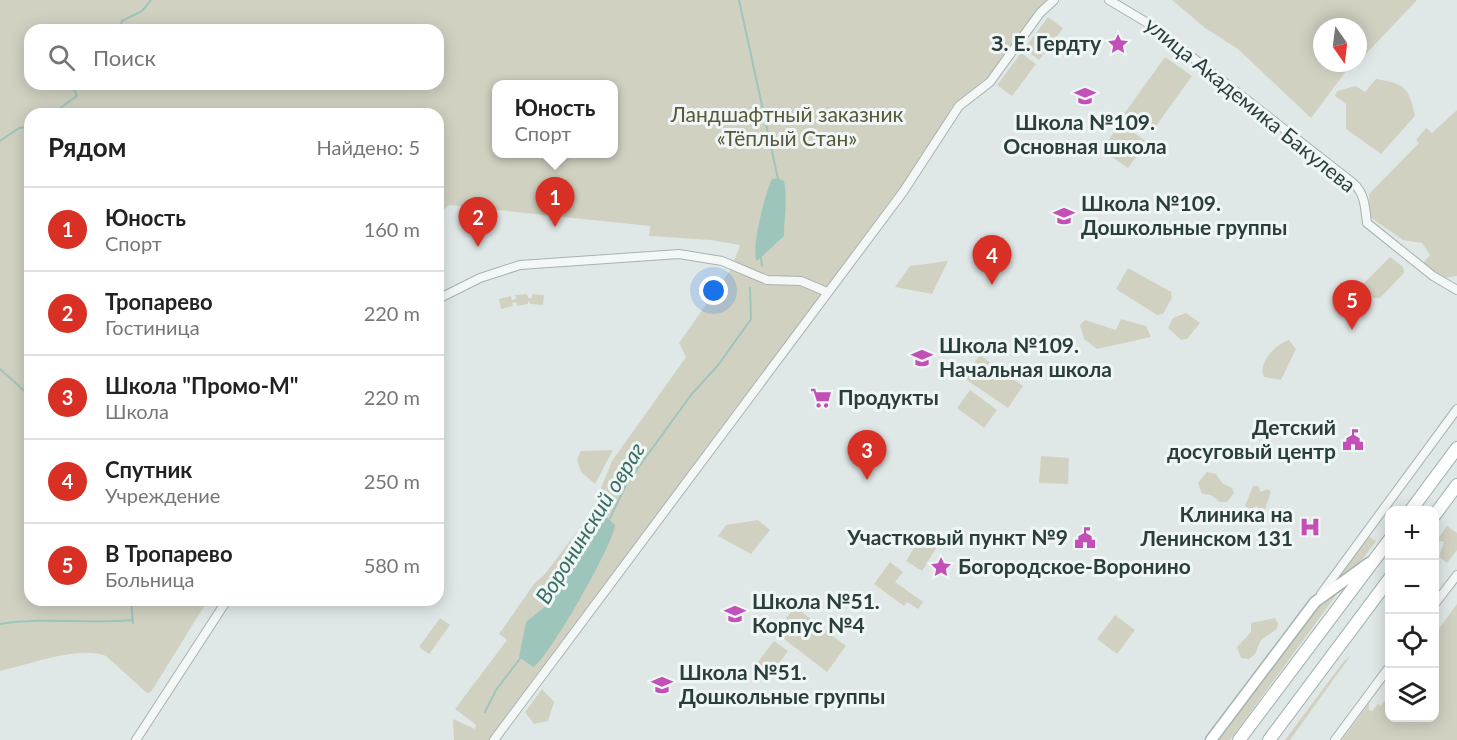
<!DOCTYPE html>
<html lang="ru">
<meta charset="utf-8">
<style>
:root{--surface:#fff;--page:#f6f6f6;--text:#222;--muted:#767676;--line:#e0e0e0;--accent:#d93025}
body{margin:0;font-family:Lato,sans-serif;background:var(--page);color:var(--text)}
.controls{position:absolute;right:18px;bottom:18px;display:grid;overflow:hidden;border-radius:12px;box-shadow:0 3px 15px #0003}
.controls button{width:54px;height:54px;display:grid;place-items:center;padding:0;border:0;border-bottom:2px solid var(--line);background:var(--surface);color:var(--text);font:30px sans-serif}
.compass{position:absolute;left:1313px;top:18px;width:54px;height:54px;border-radius:50%;background:var(--surface);box-shadow:0 3px 15px #0003;rotate:166deg}
.you{position:absolute;left:714px;top:291px;width:21px;height:21px;margin:-15px;border:4px solid #fff;border-radius:50%;background:#1a73e8;box-shadow:0 0 0 9px #1a73e833}
.badge{display:grid;place-items:center;width:39px;height:39px;border-radius:50%;background:var(--accent);color:#fff;font-size:20px;font-weight:700}
.pin{position:absolute;translate:-50% -50px;filter:drop-shadow(0 2px 3px #0008)}
.pin::after{content:'';position:absolute;top:32px;width:21px;height:18px;background:inherit;clip-path:polygon(0 0,100% 0,50% 100%)}
.popup{position:absolute;left:492px;top:80px;width:126px;height:78px;box-sizing:border-box;display:grid;place-content:center;border-radius:12px;background:var(--surface);filter:drop-shadow(0 2px 4px #0005);font-size:20px;white-space:nowrap;color:var(--muted)}
.popup b{font-size:22px;color:var(--text)}
.popup::after{content:'';position:absolute;left:50%;top:100%;margin-left:-12px;border:12px solid transparent;border-top-color:var(--surface)}
.list{margin:0;padding:0;list-style:none}
h2{display:flex;justify-content:space-between;align-items:center;height:78px;margin:0;padding:0 24px;font-size:26px}
h2 small{font-size:20px;font-weight:400;color:var(--muted)}
.list li{display:grid;grid-template-columns:39px 1fr auto;gap:18px;align-items:center;box-sizing:border-box;height:84px;padding:0 24px;border-top:2px solid var(--line)}
.list b{display:block;font-size:22px;white-space:nowrap}
.list p{margin:0;font-size:20px;white-space:nowrap;color:var(--muted)}
.list em{font-size:20px;font-style:normal;color:var(--muted)}
.icon{flex:none;width:33px;height:33px;fill:none;stroke:currentColor;stroke-width:2;stroke-linecap:round;stroke-linejoin:round}
.map{position:relative;flex:none;width:1457px;height:740px;overflow:hidden}
.search{position:absolute;background:var(--surface);box-shadow:0 3px 15px #0003;left:24px;top:24px;width:420px;height:66px;display:flex;align-items:center;gap:15px;box-sizing:border-box;padding:0 21px;border-radius:18px;color:var(--muted);font-size:22px}
.panel{position:absolute;background:var(--surface);box-shadow:0 3px 15px #0003;left:24px;top:108px;width:420px;height:498px;border-radius:18px}
.map>svg:first-child{display:block}
.green{fill:#d1d1c2;fill-rule:evenodd}
.water{fill:#9ec5bc}
.lines{fill:none;stroke-linecap:round;stroke-linejoin:round}
.stream{stroke:#9ec5bc;stroke-width:2}
.street-casing{stroke:#a6b2b0;stroke-width:10}
.secondary-casing{stroke:#a6b2b0;stroke-width:13}
.primary-casing{stroke:#a1b3b0;stroke-width:14}
.street{stroke:#f3f7f6;stroke-width:8}
.secondary{stroke:#fff;stroke-width:10}
.primary{stroke:#fff;stroke-width:12}
.labels{text-anchor:middle;stroke-width:6;stroke-linejoin:round;paint-order:stroke}
.poi-label{font-size:21px;font-weight:bold;fill:#2a3e3c;stroke:#f0f6f5;text-anchor:start}
.street-label{font-size:21px;fill:#2a3e3c;stroke:#f0f6f5}
.park-label{font-size:21px;fill:#565839;stroke:#f0f6f5}
.water-label{font-size:22px;font-style:italic;fill:#386e64;stroke:#f0f6f5}
</style>
<div class="map">
<svg width="1457" height="740" viewBox="0 0 1457 740">
<rect width="100%" height="100%" fill="#e0e8e7"/>
<g class="green">
<path d="M0,0H1047L1036,11L987,78L954,104L917,165L489,740H454L453,719L475,729L476,725L455,709L507,640L499,634L534,584L545,574L591,513L612,461L686,357L679,343L731,269L740,245L711,240L649,236L650,226L449,205L438,215V114H30V600H208L151,692L147,693L106,656C80,645 27,665 0,671ZM30,30H438V84H30ZM496,85H614V154H496Z"/>
<polygon points="1172,0 1417,0 1363,57 1358,56 1358,27 1322,27 1322,63 1352,63 1311,118 1238,49 1205,28"/>
<polygon points="1048,17 1063,28 1039,60 1024,49"/>
<polygon points="1021,53 1036,64 1012,96 997,85"/>
<polygon points="1165,57 1192,76 1151,133 1124,114"/>
<path d="M1376,79C1405,84 1409,87 1415,116L1381,154L1346,129V104L1335,96L1337,91L1356,86L1365,92Z"/>
<polygon points="1457,110 1457,276 1444,278 1423,263 1430,255 1422,243 1403,240 1370,217 1369,194 1419,143 1416,140 1426,128 1432,133"/>
<polygon points="1120,123 1147,142 1128,168 1102,150"/>
<polygon points="1390,257 1403,267 1404,273 1380,298 1374,298 1364,289 1364,283"/>
<polygon points="948,261 932,294 895,287 910,266"/>
<polygon points="1128,268 1171,292 1172,298 1163,314 1157,315 1116,289"/>
<polygon points="527,294 528,298 532,298 532,294 544,295 543,305 531,304 528,301 528,304 517,306 516,302 512,303 513,306 501,309 499,299 511,296 512,300 516,299 515,295"/>
<polygon points="1186,313 1200,323 1187,339 1181,340 1168,328 1173,318"/>
<polygon points="1121,319 1146,326 1151,337 1097,349 1084,339 1080,325 1085,320 1116,330"/>
<path d="M1289,340L1296,349L1281,380L1264,377C1257,363 1276,344 1289,340Z"/>
<polygon points="980,355 1023,386 1008,408 964,378"/>
<polygon points="970,390 997,410 984,428 957,408"/>
<polygon points="613,450 595,484 581,472 577,459 581,451"/>
<polygon points="1041,456 1069,458 1068,484 1039,483"/>
<polygon points="1207,472 1216,474 1222,483 1232,488 1234,493 1227,502 1220,502 1211,495 1202,494 1198,483"/>
<polygon points="1253,486 1258,486 1261,492 1267,489 1271,491 1265,510 1260,510 1257,506 1250,509 1245,506"/>
<polygon points="758,520 770,530 751,554 718,536 726,525"/>
<polygon points="1447,526 1457,533 1457,550 1447,563 1439,557 1444,542 1440,541 1435,548 1435,543"/>
<polygon points="924,532 940,542 922,571 906,561"/>
<polygon points="1368,536 1376,541 1362,560 1339,580 1338,577"/>
<polygon points="890,562 903,572 895,582 923,602 918,609 907,602 904,606 874,584"/>
<polygon points="1340,590 1230,740 1219,740 1315,608"/>
<polygon points="1457,604 1457,740 1342,740 1369,703 1369,710 1372,711 1378,704 1381,706 1389,695 1390,718 1434,718 1435,634"/>
<polygon points="795,607 846,646 827,672 775,632"/>
<polygon points="1115,615 1135,630 1117,654 1097,639"/>
<polygon points="440,618 450,625 429,654 419,647"/>
<polygon points="1275,618 1278,623 1277,629 1261,640 1255,654 1249,659 1241,658 1237,647 1251,632 1251,623"/>
<polygon points="774,641 788,651 771,674 757,663"/>
<polygon points="1351,655 1290,740 1285,740 1344,661"/>
<polygon points="542,689 554,702 548,721 534,724 525,712"/>
</g>
<g class="water">
<path d="M778,178L784,181C788,199 784,217 784,236L757,261C750,250 766,191 772,179Z"/>
<path d="M605,515L615,525C614,543 548,660 533,667L519,657L526,622L547,605Z"/>
</g>
<g class="lines">
<g class="stream">
<polyline points="739,0 778,179"/>
<polyline points="119,30 122,21 142,11 151,0"/>
<polyline points="52,114 77,96 71,84"/>
<polyline points="0,141 19,128 30,127"/>
<polyline points="761,258 762,266"/>
<polyline points="0,369 30,396"/>
<polyline points="610,518 627,483 691,395 719,364 751,319 750,288"/>
<polyline points="131,600 133,623"/>
<path d="M0,624C44,617 89,624 133,620"/>
<polyline points="485,712 496,690 522,656"/>
</g>
<defs>
<g id="street">
<path d="M1109,0L1151,25L1353,183C1365,193 1365,208 1367,223L1433,276L1457,290"/>
<polyline points="438,299 480,278 520,265 679,254 722,261 767,280 801,281 827,292"/>
<polyline points="1321,594 1457,409"/>
<polyline points="1434,605 1457,575"/>
<polyline points="136,740 227,600"/>
<polyline points="494,740 903,192 959,106 990,82 1040,13 1054,0"/>
<polyline points="1335,740 1390,666"/>
</g>
<polyline id="secondary" points="1211,740 1315,602 1369,563"/>
<g id="primary">
<polyline points="1411,510 1457,448"/>
<polyline points="1434,516 1457,485"/>
<polyline points="1239,740 1390,539"/>
<polyline points="1269,740 1390,578"/>
</g>
</defs>
<use href="#street" class="street-casing"/>
<use href="#secondary" class="secondary-casing"/>
<use href="#primary" class="primary-casing"/>
<use href="#street" class="street"/>
<use href="#secondary" class="secondary"/>
<use href="#primary" class="primary"/>
</g>
<defs>
<symbol id="sight-bare" viewBox="-9 -9 18 18"><path d="M0-6L1.8-2.2L6-1.7L2.9 1.2L3.7 5.4L0 3.3L-3.7 5.4L-2.9 1.2L-6-1.7L-1.8-2.2Z" fill="#c250b6" stroke="#f0f6f5" stroke-width="2.5" paint-order="stroke"/></symbol>
<symbol id="school-bare" viewBox="-9 -9 18 18"><path d="M0-5L7-2L0 1L-7-2ZM-4 1L0 2.5L4 1V4Q0 6-4 4Z" fill="#c250b6" stroke="#f0f6f5" stroke-width="2.5" paint-order="stroke"/></symbol>
<symbol id="supermarket-bare" viewBox="-9 -9 18 18"><path d="M-6-5.5h2.5l.6 2H6L4.5 2H-2.5L-4.4-4H-6ZM-1.5 3.2a1.3 1.3 0 1 0 .1 0ZM3 3.2a1.3 1.3 0 1 0 .1 0Z" fill="#c250b6" stroke="#f0f6f5" stroke-width="2.5" paint-order="stroke"/></symbol>
<symbol id="civic-bare" viewBox="-9 -9 18 18"><path d="M-.6-6.5H3V-4.5H.6V-3L4-1V1h2V6H-6V1h2V-1L-.6-3ZM-1.2 2.5V6h2.4V2.5Z" fill="#c250b6" stroke="#f0f6f5" stroke-width="2.5" paint-order="stroke"/></symbol>
<symbol id="hospital-bare" viewBox="-9 -9 18 18"><path d="M-5-5h3v3.5h4V-5h3V5h-3V1.5h-4V5h-3Z" fill="#c250b6" stroke="#f0f6f5" stroke-width="2.5" paint-order="stroke"/></symbol>
</defs>
<g fill-rule="evenodd">
<use href="#sight-bare" x="1103" y="29" width="30" height="30"/>
<use href="#school-bare" x="1070" y="81" width="30" height="30"/>
<use href="#school-bare" x="1049" y="201" width="30" height="30"/>
<use href="#school-bare" x="907" y="343" width="30" height="30"/>
<use href="#supermarket-bare" x="806" y="383" width="30" height="30"/>
<use href="#civic-bare" x="1338" y="425" width="30" height="30"/>
<use href="#hospital-bare" x="1295" y="512" width="30" height="30"/>
<use href="#civic-bare" x="1070" y="523" width="30" height="30"/>
<use href="#sight-bare" x="926" y="552" width="30" height="30"/>
<use href="#school-bare" x="720" y="599" width="30" height="30"/>
<use href="#school-bare" x="647" y="670" width="30" height="30"/>
</g>
<g class="labels">
<g class="poi-label">
<text x="1101" y="51" text-anchor="end">З. Е. Гердту</text>
<text x="1085" y="130" text-anchor="middle">Школа №109.<tspan x="1085" dy="24">Основная школа</tspan></text>
<text x="1081" y="211">Школа №109.<tspan x="1081" dy="24">Дошкольные группы</tspan></text>
<text x="939" y="353">Школа №109.<tspan x="939" dy="24">Начальная школа</tspan></text>
<text x="838" y="405">Продукты</text>
<text x="1336" y="435" text-anchor="end">Детский<tspan x="1336" dy="24">досуговый центр</tspan></text>
<text x="1293" y="522" text-anchor="end">Клиника на<tspan x="1293" dy="24">Ленинском 131</tspan></text>
<text x="1068" y="545" text-anchor="end">Участковый пункт №9</text>
<text x="958" y="574">Богородское-Воронино</text>
<text x="752" y="609">Школа №51.<tspan x="752" dy="24">Корпус №4</tspan></text>
<text x="679" y="680">Школа №51.<tspan x="679" dy="24">Дошкольные группы</tspan></text>
</g>
<g class="street-label">
<text transform="translate(1250 105) rotate(39)" y="7">улица Академика Бакулева</text>
</g>
<g class="park-label">
<text x="787" y="122">Ландшафтный заказник<tspan x="787" dy="24">«Тёплый Стан»</tspan></text>
</g>
<g class="water-label">
<text transform="translate(590 523) rotate(-58)" y="8">Воронинский овраг</text>
</g>
</g>
</svg>
<div class="controls">
<button>+</button>
<button>−</button>
<button><svg class="icon" aria-label="locate" viewBox="0 0 24 24"><circle cx="12" cy="12" r="6"/><path d="M12 2v4M12 18v4M2 12h4M18 12h4"/></svg></button>
<button><svg class="icon" aria-label="layers" viewBox="0 0 24 24"><path d="M12 4l9 5-9 5-9-5zM3 14l9 5 9-5"/></svg></button>
</div>
<svg class="compass" viewBox="-18 -18 36 36"><path d="M0-13l5 13h-10z" fill="#e53935"/><path d="M0 13l5-13h-10z" fill="#767676"/></svg>
<div class="you"></div>
<div class="pin badge" style="left:555px;top:227px">1</div>
<div class="popup"><b>Юность</b>Спорт</div>
<div class="pin badge" style="left:478px;top:247px">2</div>
<div class="pin badge" style="left:867px;top:480px">3</div>
<div class="pin badge" style="left:992px;top:285px">4</div>
<div class="pin badge" style="left:1352px;top:330px">5</div>
<div class="search"><svg class="icon" aria-label="search" viewBox="0 0 24 24"><circle cx="10" cy="10" r="6"/><path d="M15 15l6 6"/></svg>Поиск</div>
<section class="panel">
<h2>Рядом<small>Найдено: 5</small></h2>
<ul class="list">
<li><span class="badge">1</span><div><b>Юность</b><p>Спорт</p></div><em>160 m</em></li>
<li><span class="badge">2</span><div><b>Тропарево</b><p>Гостиница</p></div><em>220 m</em></li>
<li><span class="badge">3</span><div><b>Школа &quot;Промо-М&quot;</b><p>Школа</p></div><em>220 m</em></li>
<li><span class="badge">4</span><div><b>Спутник</b><p>Учреждение</p></div><em>250 m</em></li>
<li><span class="badge">5</span><div><b>В Тропарево</b><p>Больница</p></div><em>580 m</em></li>
</ul>
</section>
</div>
